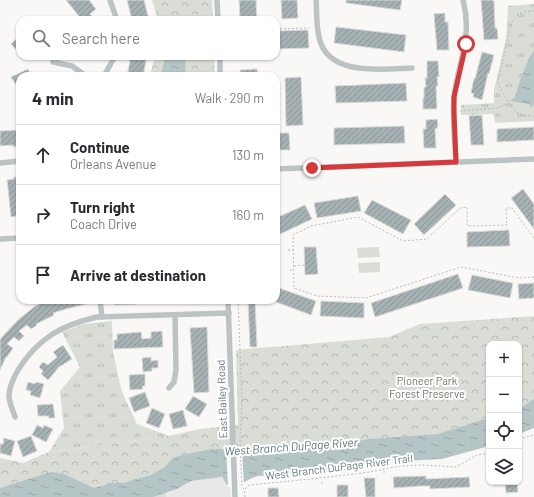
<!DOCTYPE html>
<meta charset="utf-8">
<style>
:root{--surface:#fff;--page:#f2f2f3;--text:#2b2b33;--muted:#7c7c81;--line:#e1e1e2}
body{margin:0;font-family:Barlow,sans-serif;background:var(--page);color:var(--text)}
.controls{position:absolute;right:12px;bottom:12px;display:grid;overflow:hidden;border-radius:8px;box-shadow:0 1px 3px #0004}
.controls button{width:36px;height:36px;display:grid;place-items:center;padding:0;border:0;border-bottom:1px solid var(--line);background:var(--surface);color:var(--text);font:20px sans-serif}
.stop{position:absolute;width:12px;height:12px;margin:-9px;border:3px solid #d53a3b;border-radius:50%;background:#fff}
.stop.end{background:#d53a3b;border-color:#fff;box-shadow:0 1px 4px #0008}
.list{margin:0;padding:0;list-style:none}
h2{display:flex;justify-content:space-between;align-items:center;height:52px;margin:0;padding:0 16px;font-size:17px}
h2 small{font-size:13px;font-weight:400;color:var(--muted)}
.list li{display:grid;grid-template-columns:26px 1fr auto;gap:12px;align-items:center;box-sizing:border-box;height:60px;padding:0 16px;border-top:1px solid var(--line)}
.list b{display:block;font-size:15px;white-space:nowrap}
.list p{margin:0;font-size:13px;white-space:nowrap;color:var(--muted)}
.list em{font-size:13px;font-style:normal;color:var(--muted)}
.icon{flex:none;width:22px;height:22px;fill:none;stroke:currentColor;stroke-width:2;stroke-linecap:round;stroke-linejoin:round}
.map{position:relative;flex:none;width:534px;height:497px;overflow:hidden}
.search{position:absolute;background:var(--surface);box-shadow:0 1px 3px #0004;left:16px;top:16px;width:264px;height:44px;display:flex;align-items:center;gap:10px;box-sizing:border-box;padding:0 14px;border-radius:12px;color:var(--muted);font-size:15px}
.panel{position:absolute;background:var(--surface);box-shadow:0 1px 3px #0004;left:16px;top:72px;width:264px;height:232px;border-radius:12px}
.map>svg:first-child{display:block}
.built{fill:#e7e8e7}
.grass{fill:url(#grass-tufts)}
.park{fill:url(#park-crowns)}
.garden{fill:#daddd6}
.water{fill:url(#water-ripples)}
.pier{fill:#f9f8f7}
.building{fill:url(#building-hatch);stroke:#dbdad9}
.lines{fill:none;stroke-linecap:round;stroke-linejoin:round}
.path{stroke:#b7bcbd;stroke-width:1;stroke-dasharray:2 2;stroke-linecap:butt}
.street{stroke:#bcc3c4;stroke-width:5.5}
.route{stroke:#d53a3b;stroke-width:5}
.labels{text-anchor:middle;stroke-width:4;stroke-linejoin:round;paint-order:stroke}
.park-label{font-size:11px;fill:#6c7865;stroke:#fff}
.street-label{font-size:11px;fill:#667a7f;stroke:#fff}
.water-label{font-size:12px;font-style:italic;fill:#607879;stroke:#fff}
</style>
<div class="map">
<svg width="534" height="497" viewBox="0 0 534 497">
<defs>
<pattern id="grass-tufts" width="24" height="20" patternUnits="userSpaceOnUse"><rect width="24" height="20" fill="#daddd6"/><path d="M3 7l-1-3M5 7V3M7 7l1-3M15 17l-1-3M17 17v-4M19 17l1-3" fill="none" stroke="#b5b8b3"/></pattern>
<pattern id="park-crowns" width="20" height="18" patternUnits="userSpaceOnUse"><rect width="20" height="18" fill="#daddd6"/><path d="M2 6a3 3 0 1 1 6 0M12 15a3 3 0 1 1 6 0" fill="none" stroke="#b5b8b3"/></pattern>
<pattern id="water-ripples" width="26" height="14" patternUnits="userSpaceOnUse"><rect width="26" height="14" fill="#b5c5c5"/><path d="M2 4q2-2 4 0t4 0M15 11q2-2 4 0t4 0" fill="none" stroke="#97a5a5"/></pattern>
<pattern id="building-hatch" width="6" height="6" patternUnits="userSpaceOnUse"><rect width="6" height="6" fill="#a5b1b3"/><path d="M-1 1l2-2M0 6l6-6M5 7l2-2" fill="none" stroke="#8a9597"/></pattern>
</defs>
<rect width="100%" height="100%" fill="#f9f8f7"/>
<polygon class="built" points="222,477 227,485 230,485 231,497 166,497 166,493 177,489 191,481"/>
<g class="grass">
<polygon points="534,4 534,121 495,123 494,114 461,115 461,105 494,103 494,90 506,38 508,6"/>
<polygon points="112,321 113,352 122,392 137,424 169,436 49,452 64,428 60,391 80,367 62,332 84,324"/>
</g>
<g class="park">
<polygon points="152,0 212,0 213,20 158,20"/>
<polygon points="155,56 214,56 215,76 150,76"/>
<polygon points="534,316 534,415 519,421 519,344 489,344 489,434 181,468 166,493 166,497 0,497 0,458 23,463 49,452 169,436 199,429 238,425 236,350 389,337 420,324"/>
</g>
<g class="garden">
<polygon points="379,247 380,257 358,258 357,248"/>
<polygon points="380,262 380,272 359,273 358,263"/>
</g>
<g class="water">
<polygon points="534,51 534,105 510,101 515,97 520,80 530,56"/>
<polygon points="166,56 185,56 186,76 160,76"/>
<polygon points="534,399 534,428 519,434 519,409"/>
<polygon points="489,418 489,446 442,459 404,461 390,460 377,462 355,468 340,471 258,476 252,478 243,483 227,485 222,477 191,481 177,489 153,497 0,497 0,488 51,472 64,474 94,488 106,485 108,483 123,483 151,475 165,467 172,459 178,456 211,449 280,449 337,444 370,439 438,434"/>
</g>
<polygon class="pier" points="226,447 242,448 244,485 228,487"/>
<g class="building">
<polygon points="66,0 89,0 96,9 90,14 92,16 87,20 82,20"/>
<polygon points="127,0 144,0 149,20 132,20"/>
<polygon points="239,0 256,0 257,20 240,20"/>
<polygon points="281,0 297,0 298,18 282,19"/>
<polygon points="346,0 402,0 400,10 346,3"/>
<polygon points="481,0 493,0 494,1 495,28 497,28 498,39 484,40"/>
<polygon points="445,13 445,22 448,22 449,50 437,50 434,14"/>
<polygon points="336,27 406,35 404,52 334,43"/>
<polygon points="308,30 309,48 276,49 276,31"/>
<polygon points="20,35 20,54 11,44"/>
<polygon points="482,52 494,55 489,74 488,73 482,100 473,97 474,94 471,93 474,78 475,79"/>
<polygon points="130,56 147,56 143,76 127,76 130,61 129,60"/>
<polygon points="427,61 438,61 439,77 437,77 438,86 436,86 437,109 423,109 423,98 424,98 424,87 426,87 425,78 427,78"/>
<polygon points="28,69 31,76 20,76 20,91 11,77"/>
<polygon points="257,69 258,76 241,76 240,70"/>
<polygon points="301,77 303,125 286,126 285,78"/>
<polygon points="406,83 407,101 336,103 335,86"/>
<polygon points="482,115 484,145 471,145 469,116"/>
<polygon points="437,119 438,125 437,128 435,129 436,148 424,148 423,129 426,129 426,120"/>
<polygon points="404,126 405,143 334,145 334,128"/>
<polygon points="534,127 534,140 497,142 497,129"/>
<polygon points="18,130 20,146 13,147 13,145 0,146 0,131"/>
<polygon points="276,133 289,133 290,150 276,150"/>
<polygon points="14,177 20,177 20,214 19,214 19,216 11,217 7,180 14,179"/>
<polygon points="523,189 534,204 534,229 511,198"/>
<polygon points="445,194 456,205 424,235 414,224"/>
<polygon points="358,196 361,211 317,218 314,203"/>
<polygon points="372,200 411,220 403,234 364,213"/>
<polygon points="305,205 312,219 276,236 276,218"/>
<polygon points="509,230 510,246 467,247 467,232"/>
<polygon points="304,247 316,247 318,274 305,275"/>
<polygon points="458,274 463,288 375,317 371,303"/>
<polygon points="472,275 513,283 510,298 468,290"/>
<polygon points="534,283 534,298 519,299 518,284"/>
<polygon points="276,287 316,301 311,315 276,302"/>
<polygon points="47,300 85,300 86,304 66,309 53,313 54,315 36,324 37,325 31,329 27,325 19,331 24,336 19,341 14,337 7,344 13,348 7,357 6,357 0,370 0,340 2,337 18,320 34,307"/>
<polygon points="115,300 136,300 137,304 115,305"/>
<polygon points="248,300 255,300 257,347 250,347"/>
<polygon points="321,301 364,303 364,318 320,316"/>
<polygon points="207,327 209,392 194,393 190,328"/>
<polygon points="162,331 163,347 114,349 114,340 117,340 117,334 141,332 142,339 151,338 151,332"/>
<polygon points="63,345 72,359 59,367 48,380 41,374 43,371 39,367 43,362 48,365 57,357 53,352"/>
<polygon points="151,357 151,361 158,360 158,368 152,368 152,371 143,372 142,358"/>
<polygon points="145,374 145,386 142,386 143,389 130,390 129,375"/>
<polygon points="28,382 35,384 36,382 44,384 40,398 30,395 31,391 26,390"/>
<polygon points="145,392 150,406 134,412 129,398"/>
<polygon points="193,396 207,404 199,417 185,409"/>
<polygon points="53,404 55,418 48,418 49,416 38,416 37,405"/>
<polygon points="152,408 165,414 159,428 146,423"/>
<polygon points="183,410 187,426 173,429 169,414"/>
<polygon points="37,425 43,428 44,425 53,429 46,442 32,435"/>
<polygon points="31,436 37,451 23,457 17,441"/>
<polygon points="4,438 15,441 11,456 0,453 0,444 3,444"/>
<polygon points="426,476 426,479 469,477 470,487 430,489 430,486 420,486 394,488 393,477"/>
<polygon points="364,478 375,478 375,497 366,497"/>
<polygon points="505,482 517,482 518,492 506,493"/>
<rect x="337" y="485" width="11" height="12"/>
<polygon points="268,488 278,488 279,497 268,497"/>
</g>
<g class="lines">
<g class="path">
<path d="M534,11C521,12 517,12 511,24L498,82L502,92L514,110L521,115L534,116"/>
<polyline points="276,29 309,28"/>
<polyline points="460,111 497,108 508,103"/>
<polyline points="534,238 512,208 506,208 507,225 469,226 467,225 467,207 460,208 427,239 403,241 358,217 311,226 293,235 294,288 317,296 366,298 461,267 519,278 534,277"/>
<polyline points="288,250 293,250"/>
<polyline points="294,266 305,265"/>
<polyline points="290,270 293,271"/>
<polyline points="238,300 242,398 240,442 242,487 244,489"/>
<polyline points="519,439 534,435"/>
<polyline points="383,472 385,472"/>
<polyline points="321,483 323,483"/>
<path d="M245,497C244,491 245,486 251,485L329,477L370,472L399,466L423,465L456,467L477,455L489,453"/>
</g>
<g class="street">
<polyline points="110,0 117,20"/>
<polyline points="217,0 218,20"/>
<path d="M316,0C317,12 316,25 319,37C327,77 382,69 412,68"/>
<polyline points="220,56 220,76"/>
<polyline points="53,62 72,66 86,76"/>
<polyline points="104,76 115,56"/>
<path d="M456,162C455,141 452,119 454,97C458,62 473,37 463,0"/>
<polyline points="0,163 20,161"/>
<polyline points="276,169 534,159"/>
<polyline points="0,239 20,238"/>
<polyline points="100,300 102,317"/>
<polyline points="228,300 235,497"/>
<polyline points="169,388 174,382 176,370 175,315"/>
<path d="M15,417C13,410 9,403 9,396C9,388 14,377 18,370C38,338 62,325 97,317L229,313"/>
</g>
</g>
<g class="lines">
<polyline class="route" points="312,168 456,162 454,112 454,97 466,44"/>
</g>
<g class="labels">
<g class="park-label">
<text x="427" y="385">Pioneer Park<tspan x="427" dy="13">Forest Preserve</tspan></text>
</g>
<g class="street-label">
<text transform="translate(222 399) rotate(-92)" y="4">East Bailey Road</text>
<text transform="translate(339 467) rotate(-7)" y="4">West Branch DuPage River Trail</text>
</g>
<g class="water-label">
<text transform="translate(291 447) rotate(-4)" y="4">West Branch DuPage River</text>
</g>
</g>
</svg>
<div class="controls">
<button>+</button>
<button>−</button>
<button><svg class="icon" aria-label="locate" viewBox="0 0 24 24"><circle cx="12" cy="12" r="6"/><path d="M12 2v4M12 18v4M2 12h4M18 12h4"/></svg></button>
<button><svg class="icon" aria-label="layers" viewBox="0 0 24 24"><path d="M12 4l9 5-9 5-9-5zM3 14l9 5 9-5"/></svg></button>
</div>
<div class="stop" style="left:466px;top:44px"></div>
<div class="stop end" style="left:312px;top:168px"></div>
<div class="search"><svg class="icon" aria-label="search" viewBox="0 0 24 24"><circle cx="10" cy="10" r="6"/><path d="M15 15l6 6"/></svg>Search here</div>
<section class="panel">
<h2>4 min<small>Walk · 290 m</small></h2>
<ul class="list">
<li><svg class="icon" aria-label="ahead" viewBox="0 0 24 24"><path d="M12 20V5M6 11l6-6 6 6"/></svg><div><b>Continue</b><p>Orleans Avenue</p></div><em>130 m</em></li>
<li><svg class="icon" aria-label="right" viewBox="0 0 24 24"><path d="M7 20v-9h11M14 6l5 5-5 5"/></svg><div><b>Turn right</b><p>Coach Drive</p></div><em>160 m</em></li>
<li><svg class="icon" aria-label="arrive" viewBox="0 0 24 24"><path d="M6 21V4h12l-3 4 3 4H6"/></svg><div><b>Arrive at destination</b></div></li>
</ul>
</section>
</div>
